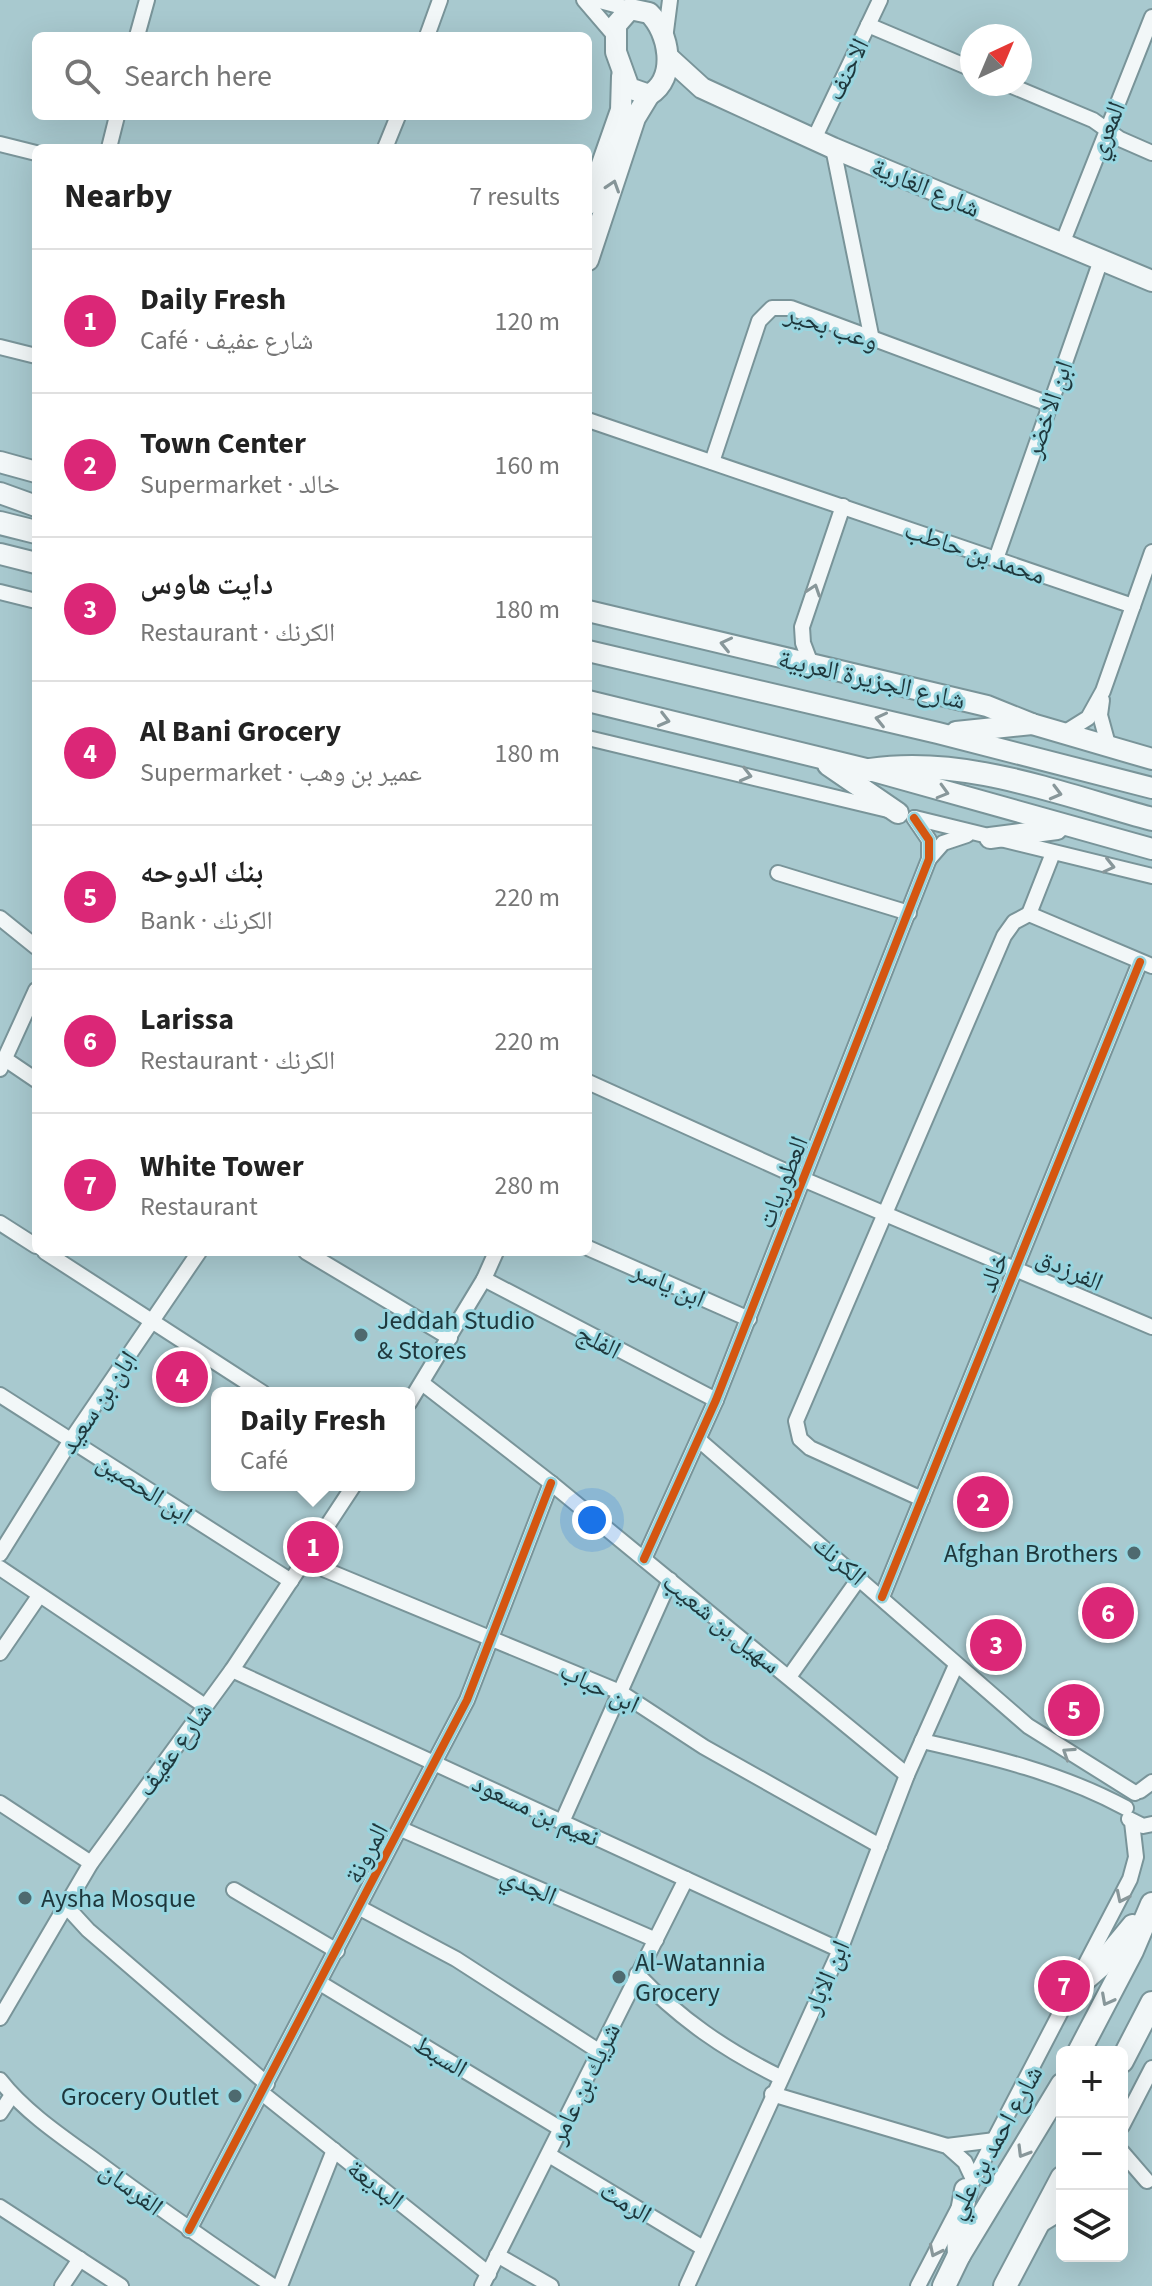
<!DOCTYPE html>
<meta charset="utf-8">
<style>
:root{--surface:#fff;--page:#f6f6f6;--text:#222;--muted:#767676;--line:#e0e0e0;--accent:#db2777}
body{margin:0;font-family:"Source Sans 3","Noto Naskh Arabic",sans-serif;background:var(--page);color:var(--text)}
.controls{position:absolute;right:24px;bottom:24px;display:grid;overflow:hidden;border-radius:12px;box-shadow:0 8px 32px #0002}
.controls button{width:72px;height:72px;display:grid;place-items:center;padding:0;border:0;border-bottom:2px solid var(--line);background:var(--surface);color:var(--text);font:40px sans-serif}
.compass{position:absolute;left:960px;top:24px;width:72px;height:72px;border-radius:50%;background:var(--surface);box-shadow:0 8px 32px #0002;rotate:44deg}
.you{position:absolute;left:592px;top:1520px;width:28px;height:28px;margin:-20px;border:6px solid #fff;border-radius:50%;background:#1a73e8;box-shadow:0 0 0 12px #1a73e833}
.badge{display:grid;place-items:center;width:52px;height:52px;border-radius:50%;background:var(--accent);color:#fff;font-size:26px;font-weight:700}
.pin{position:absolute;translate:-50% -50%;border:4px solid #fff;box-shadow:0 2px 8px #0006}
.popup{position:absolute;left:211px;top:1387px;width:204px;height:104px;box-sizing:border-box;display:grid;place-content:center;border-radius:12px;background:var(--surface);filter:drop-shadow(0 2px 6px #0005);font-size:26px;white-space:nowrap;color:var(--muted)}
.popup b{font-size:30px;color:var(--text)}
.popup::after{content:'';position:absolute;left:50%;top:100%;margin-left:-16px;border:16px solid transparent;border-top-color:var(--surface)}
.list{margin:0;padding:0;list-style:none}
h2{display:flex;justify-content:space-between;align-items:center;height:104px;margin:0;padding:0 32px;font-size:34px}
h2 small{font-size:26px;font-weight:400;color:var(--muted)}
.list li{display:grid;grid-template-columns:52px 1fr auto;gap:24px;align-items:center;box-sizing:border-box;height:144px;padding:0 32px;border-top:2px solid var(--line)}
.list b{display:block;font-size:30px;white-space:nowrap}
.list p{margin:0;font-size:26px;white-space:nowrap;color:var(--muted)}
.list em{font-size:26px;font-style:normal;color:var(--muted)}
.icon{flex:none;width:44px;height:44px;fill:none;stroke:currentColor;stroke-width:2;stroke-linecap:round;stroke-linejoin:round}
.map{position:relative;flex:none;width:1152px;height:2286px;overflow:hidden}
.search{position:absolute;background:var(--surface);box-shadow:0 8px 32px #0002;left:32px;top:32px;width:560px;height:88px;display:flex;align-items:center;gap:20px;box-sizing:border-box;padding:0 28px;border-radius:12px;color:var(--muted);font-size:30px}
.panel{position:absolute;background:var(--surface);box-shadow:0 8px 32px #0002;left:32px;top:144px;width:560px;height:1112px;border-radius:12px}
.map>svg:first-child{display:block}
.lines{fill:none;stroke-linecap:round;stroke-linejoin:round}
.street-casing{stroke:#799499;stroke-width:18}
.secondary-casing{stroke:#799499;stroke-width:24}
.primary-casing{stroke:#799499;stroke-width:26}
.street{stroke:#f2f7f8;stroke-width:14}
.secondary{stroke:#f2f7f8;stroke-width:20}
.primary{stroke:#f2f7f8;stroke-width:22}
.cycleway-casing{stroke:#98d5df;stroke-width:13}
.cycleway{stroke:#d45611;stroke-width:8}
.oneway{stroke:#88979a}
.poi-dot{fill:#4e6a6f;stroke:#98d5df;stroke-width:3}
.labels{text-anchor:middle;stroke-width:6;stroke-linejoin:round;paint-order:stroke}
.street-label{font-size:26px;fill:#1e373c;stroke:#98d5df}
.poi-label{font-size:26px;fill:#1e373c;stroke:#98d5df;text-anchor:start}
</style>
<div class="map">
<svg width="1152" height="2286" viewBox="0 0 1152 2286">
<rect width="100%" height="100%" fill="#a8c9cf"/>
<g class="lines">
<defs>
<g id="street">
<polyline points="584,0 614,35"/>
<polyline points="596,0 630,9"/>
<polyline points="868,25 972,69"/>
<polyline points="137,36 147,0"/>
<polyline points="427,36 440,0"/>
<polyline points="665,39 670,0"/>
<polyline points="1007,84 1093,120 1120,139 1152,153"/>
<polyline points="814,139 880,0"/>
<polyline points="0,144 36,153"/>
<polyline points="109,148 117,116"/>
<polyline points="385,148 398,116"/>
<polyline points="833,148 872,340"/>
<polyline points="1062,244 1152,17"/>
<polyline points="0,347 36,356"/>
<polyline points="588,420 1133,606"/>
<polyline points="712,462 759,321 772,308 791,308 1049,404"/>
<polyline points="996,559 1101,260"/>
<polyline points="0,592 36,601"/>
<polyline points="811,664 803,643 802,627 843,506"/>
<polyline points="1102,700 1100,715 1109,748"/>
<polyline points="1064,733 1088,718 1103,691 1152,552"/>
<polyline points="588,738 888,810"/>
<polyline points="915,818 1152,876"/>
<polyline points="929,859 943,843 967,835"/>
<polyline points="778,873 909,913"/>
<polyline points="1029,914 1152,966"/>
<polyline points="1029,914 1053,853"/>
<polyline points="0,918 36,947"/>
<polyline points="5,1059 36,1080"/>
<polyline points="0,1069 36,990"/>
<polyline points="588,1082 805,1180 1152,1327"/>
<polyline points="0,1223 36,1246"/>
<polyline points="588,1248 749,1319"/>
<polyline points="45,1252 263,1393"/>
<polyline points="306,1252 450,1338"/>
<polyline points="484,1279 716,1400"/>
<polyline points="422,1383 551,1483 907,1775"/>
<polyline points="0,1395 291,1581"/>
<polyline points="409,1403 484,1279 496,1252"/>
<polyline points="699,1440 1028,1726 1135,1793"/>
<polyline points="922,1499 810,1448 800,1439 796,1421 1004,936 1014,922 1029,914"/>
<polyline points="0,1554 71,1440 199,1252"/>
<polyline points="644,1559 716,1400 929,859 929,840 914,818"/>
<polyline points="304,1561 620,1692 704,1747 880,1846"/>
<polyline points="0,1568 205,1706"/>
<polyline points="882,1597 1140,962"/>
<polyline points="0,1653 39,1596"/>
<polyline points="232,1670 840,1950"/>
<polyline points="789,1677 860,1577"/>
<path d="M922,1741C993,1757 1061,1773 1126,1808"/>
<polyline points="1140,1791 1152,1782"/>
<polyline points="0,1803 91,1863"/>
<polyline points="1129,1819 1143,1826 1152,1824"/>
<polyline points="562,1822 670,1580"/>
<polyline points="401,1829 656,1940"/>
<polyline points="234,1890 337,1951"/>
<polyline points="66,1906 88,1930 267,2084"/>
<polyline points="360,1908 456,1959 600,2052"/>
<path d="M637,1974C680,2019 725,2050 780,2077"/>
<polyline points="320,1983 561,2129"/>
<polyline points="0,2018 91,1863 232,1670 354,1485"/>
<path d="M0,2080C24,2111 61,2136 93,2159C152,2203 212,2245 273,2286"/>
<polyline points="262,2093 489,2274"/>
<polyline points="772,2094 947,2146 965,2162 972,2177"/>
<polyline points="0,2113 12,2095"/>
<polyline points="1122,2126 1152,2068"/>
<polyline points="947,2146 995,2140"/>
<polyline points="1122,2152 1147,2181"/>
<polyline points="549,2155 703,2248"/>
<polyline points="0,2207 121,2286"/>
<polyline points="1036,2228 1062,2212"/>
<polyline points="189,2230 467,1700 551,1483"/>
<polyline points="497,2255 551,2286"/>
<polyline points="62,2286 80,2259"/>
<polyline points="280,2286 334,2150"/>
<polyline points="482,2286 686,1879"/>
<polyline points="687,2286 840,1950 907,1775 956,1665"/>
<polyline points="918,2286 1130,1879 1136,1857 1132,1822"/>
</g>
<g id="secondary">
<path d="M630,9L649,13C669,32 678,78 649,95L629,88L616,52V25Z"/>
<polyline points="668,57 702,88 833,148 1152,281"/>
<polyline points="588,204 621,110 622,76"/>
<polyline points="588,260 635,118 649,95"/>
<polyline points="0,462 36,472"/>
<polyline points="0,493 36,506"/>
<polyline points="0,554 36,563"/>
<polyline points="588,611 987,706 1032,724 1152,759"/>
<polyline points="588,651 938,733 1152,788"/>
<polyline points="588,701 870,770 1152,849"/>
<polyline points="956,732 1032,724"/>
<polyline points="828,765 898,813"/>
<polyline points="990,838 1057,829"/>
</g>
<g id="primary">
<polyline points="0,523 36,532"/>
<path d="M870,770C966,756 1060,794 1152,819"/>
<polyline points="1078,1985 1099,1967 1133,1926"/>
<polyline points="1079,2052 1132,1951 1152,1904"/>
<polyline points="1122,2061 1152,2003"/>
<polyline points="959,2255 958,2233 966,2190"/>
<polyline points="944,2286 959,2255 1062,2085"/>
<polyline points="1005,2286 1062,2178"/>
</g>
</defs>
<use href="#street" class="street-casing"/>
<use href="#secondary" class="secondary-casing"/>
<use href="#primary" class="primary-casing"/>
<use href="#street" class="street"/>
<use href="#secondary" class="secondary"/>
<use href="#primary" class="primary"/>
<defs>
<g id="cycleway">
<polyline points="644,1559 716,1400 929,859 929,840 914,818"/>
<polyline points="882,1597 1140,962"/>
<polyline points="189,2230 467,1700 551,1483"/>
</g>
</defs>
<use href="#cycleway" class="cycleway-casing"/>
<use href="#cycleway" class="cycleway"/>
</g>
<defs><path id="oneway-chevron" d="M-2-3.5L2.5 0L-2 3.5" fill="none" stroke-width="1.6" stroke-linecap="round" stroke-linejoin="round" transform="scale(2)"/></defs>
<g class="oneway">
<use href="#oneway-chevron" transform="translate(613 186) rotate(-72)"/>
<use href="#oneway-chevron" transform="translate(814 590) rotate(-71)"/>
<use href="#oneway-chevron" transform="translate(726 644) rotate(-167)"/>
<use href="#oneway-chevron" transform="translate(881 719) rotate(-167)"/>
<use href="#oneway-chevron" transform="translate(664 720) rotate(14)"/>
<use href="#oneway-chevron" transform="translate(746 775) rotate(14)"/>
<use href="#oneway-chevron" transform="translate(943 792) rotate(16)"/>
<use href="#oneway-chevron" transform="translate(1056 793) rotate(15)"/>
<use href="#oneway-chevron" transform="translate(1109 866) rotate(13)"/>
<use href="#oneway-chevron" transform="translate(1068 1753) rotate(-147)"/>
<use href="#oneway-chevron" transform="translate(1122 1897) rotate(116)"/>
<use href="#oneway-chevron" transform="translate(1107 2000) rotate(118)"/>
<use href="#oneway-chevron" transform="translate(1023 2152) rotate(121)"/>
<use href="#oneway-chevron" transform="translate(935 2251) rotate(116)"/>
</g>
<g class="poi-dot">
<circle cx="361" cy="1335" r="8"/>
<circle cx="1134" cy="1553" r="8"/>
<circle cx="25" cy="1898" r="8"/>
<circle cx="619" cy="1977" r="8"/>
<circle cx="235" cy="2096" r="8"/>
</g>
<g class="labels">
<g class="street-label">
<text transform="translate(847 69) rotate(-64)" y="9">الاحنف</text>
<text transform="translate(1106 130) rotate(-68)" y="9">المعري</text>
<text transform="translate(926 187) rotate(23)" y="9">شارع الغارية</text>
<text transform="translate(832 327) rotate(18)" y="9">وعب بحير</text>
<text transform="translate(1048 409) rotate(-71)" y="9">ابن الاخضر</text>
<text transform="translate(975 552) rotate(19)" y="9">محمد بن حاطب</text>
<text transform="translate(872 679) rotate(13)" y="9">شارع الجزيرة العربية</text>
<text transform="translate(782 1182) rotate(-68)" y="9">العطوريات</text>
<text transform="translate(1070 1269) rotate(24)" y="9">الفرزدق</text>
<text transform="translate(993 1272) rotate(-68)" y="9">خالد</text>
<text transform="translate(669 1284) rotate(24)" y="9">ابن ياسر</text>
<text transform="translate(599 1341) rotate(28)" y="9">الفلج</text>
<text transform="translate(98 1402) rotate(-56)" y="9">ابان بن سعيد</text>
<text transform="translate(145 1488) rotate(33)" y="9">ابن الحصين</text>
<text transform="translate(840 1560) rotate(41)" y="9">الكرنك</text>
<text transform="translate(722 1623) rotate(39)" y="9">سهيل بن شعيب</text>
<text transform="translate(600 1687) rotate(26)" y="9">ابن حباب</text>
<text transform="translate(174 1749) rotate(-54)" y="9">شارع عفيف</text>
<text transform="translate(536 1810) rotate(25)" y="9">نعيم بن مسعود</text>
<text transform="translate(366 1853) rotate(-62)" y="9">المرونة</text>
<text transform="translate(529 1885) rotate(24)" y="9">الجدي</text>
<text transform="translate(826 1977) rotate(-66)" y="9">ابن الابار</text>
<text transform="translate(441 2056) rotate(31)" y="9">السبط</text>
<text transform="translate(584 2083) rotate(-64)" y="9">شريك بن عامر</text>
<text transform="translate(994 2142) rotate(-61)" y="9">شارع احمد بن علي</text>
<text transform="translate(376 2184) rotate(38)" y="9">البديعة</text>
<text transform="translate(132 2188) rotate(37)" y="9">الفرسان</text>
<text transform="translate(626 2202) rotate(31)" y="9">الرمث</text>
</g>
<g class="poi-label">
<text x="377" y="1329">Jeddah Studio<tspan x="377" dy="30">&amp; Stores</tspan></text>
<text x="1118" y="1562" text-anchor="end">Afghan Brothers</text>
<text x="41" y="1907">Aysha Mosque</text>
<text x="635" y="1971">Al-Watannia<tspan x="635" dy="30">Grocery</tspan></text>
<text x="219" y="2105" text-anchor="end">Grocery Outlet</text>
</g>
</g>
</svg>
<div class="controls">
<button>+</button>
<button>−</button>
<button><svg class="icon" aria-label="layers" viewBox="0 0 24 24"><path d="M12 4l9 5-9 5-9-5zM3 14l9 5 9-5"/></svg></button>
</div>
<svg class="compass" viewBox="-18 -18 36 36"><path d="M0-13l5 13h-10z" fill="#e53935"/><path d="M0 13l5-13h-10z" fill="#767676"/></svg>
<div class="you"></div>
<div class="pin badge" style="left:313px;top:1547px">1</div>
<div class="popup"><b>Daily Fresh</b>Café</div>
<div class="pin badge" style="left:983px;top:1502px">2</div>
<div class="pin badge" style="left:996px;top:1645px">3</div>
<div class="pin badge" style="left:182px;top:1377px">4</div>
<div class="pin badge" style="left:1074px;top:1710px">5</div>
<div class="pin badge" style="left:1108px;top:1613px">6</div>
<div class="pin badge" style="left:1064px;top:1986px">7</div>
<div class="search"><svg class="icon" aria-label="search" viewBox="0 0 24 24"><circle cx="10" cy="10" r="6"/><path d="M15 15l6 6"/></svg>Search here</div>
<section class="panel">
<h2>Nearby<small>7 results</small></h2>
<ul class="list">
<li><span class="badge">1</span><div><b>Daily Fresh</b><p>Café · شارع عفيف</p></div><em>120 m</em></li>
<li><span class="badge">2</span><div><b>Town Center</b><p>Supermarket · خالد</p></div><em>160 m</em></li>
<li><span class="badge">3</span><div><b>دايت هاوس</b><p>Restaurant · الكرنك</p></div><em>180 m</em></li>
<li><span class="badge">4</span><div><b>Al Bani Grocery</b><p>Supermarket · عمير بن وهب</p></div><em>180 m</em></li>
<li><span class="badge">5</span><div><b>بنك الدوحه</b><p>Bank · الكرنك</p></div><em>220 m</em></li>
<li><span class="badge">6</span><div><b>Larissa</b><p>Restaurant · الكرنك</p></div><em>220 m</em></li>
<li><span class="badge">7</span><div><b>White Tower</b><p>Restaurant</p></div><em>280 m</em></li>
</ul>
</section>
</div>
